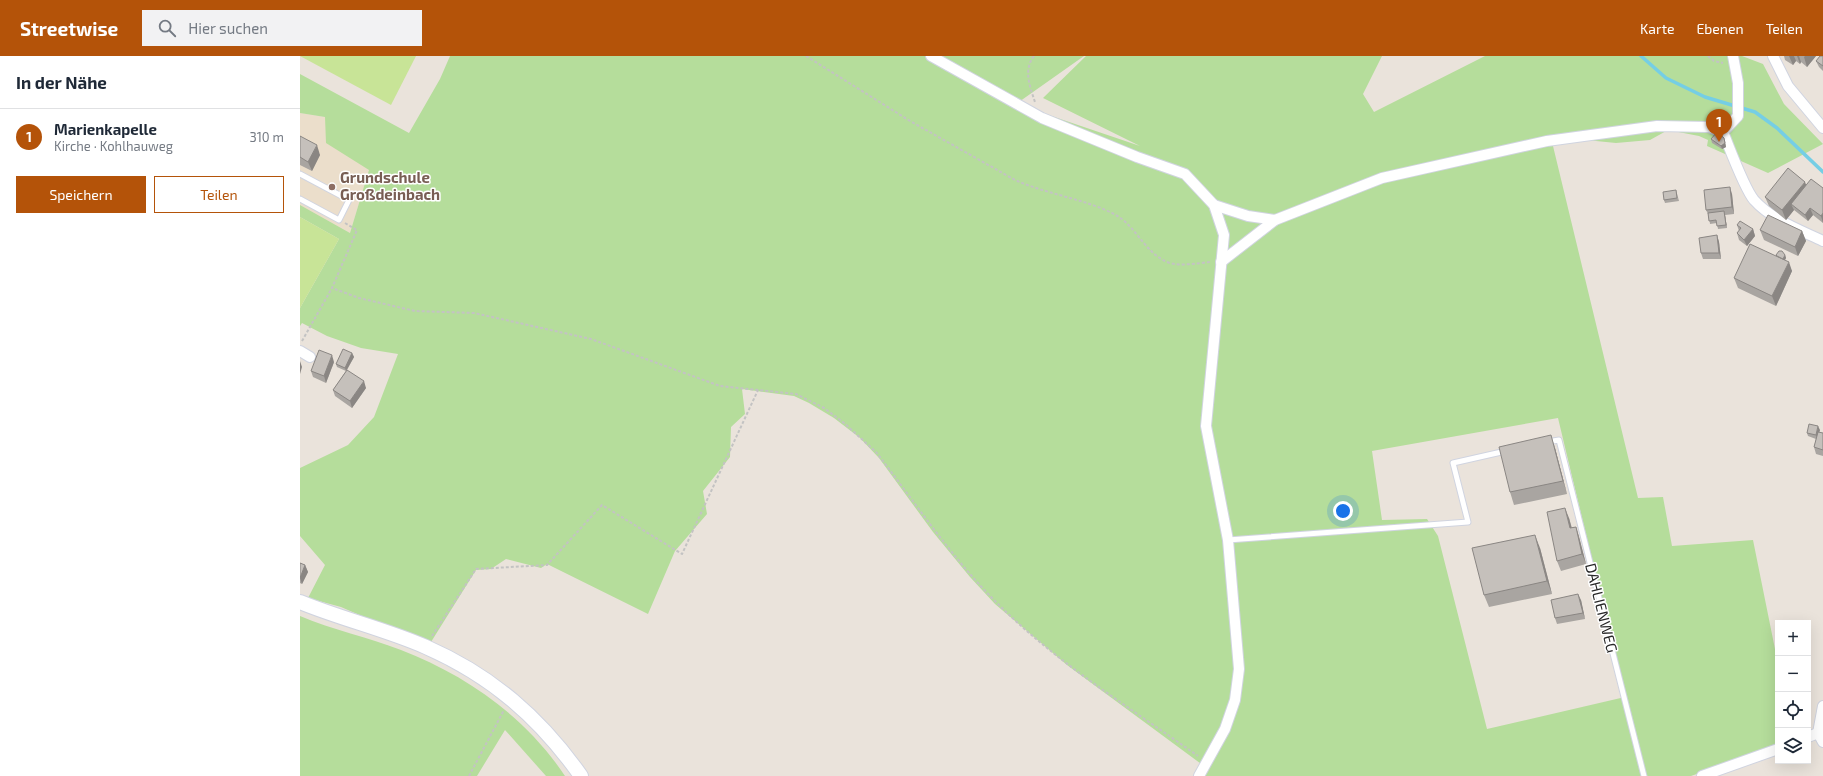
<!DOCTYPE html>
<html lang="de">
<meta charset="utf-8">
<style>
:root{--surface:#fff;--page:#f2f2f3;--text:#1f2937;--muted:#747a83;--line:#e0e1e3;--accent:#b45309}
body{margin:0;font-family:"Exo 2",sans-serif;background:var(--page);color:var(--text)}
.controls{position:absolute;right:12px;bottom:12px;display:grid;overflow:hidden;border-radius:0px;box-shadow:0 4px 16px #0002}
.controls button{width:36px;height:36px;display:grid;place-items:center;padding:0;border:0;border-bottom:1px solid var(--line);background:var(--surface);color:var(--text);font:20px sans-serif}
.you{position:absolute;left:1043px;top:455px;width:14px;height:14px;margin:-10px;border:3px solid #fff;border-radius:50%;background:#1a73e8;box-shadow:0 0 0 6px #1a73e833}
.badge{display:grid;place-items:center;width:26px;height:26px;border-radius:50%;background:var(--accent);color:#fff;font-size:13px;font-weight:700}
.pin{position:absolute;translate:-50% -33px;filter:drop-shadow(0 1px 2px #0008)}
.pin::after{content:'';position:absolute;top:21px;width:14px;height:12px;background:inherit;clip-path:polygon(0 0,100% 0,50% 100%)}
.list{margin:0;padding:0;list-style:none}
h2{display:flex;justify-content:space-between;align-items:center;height:52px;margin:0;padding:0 16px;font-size:17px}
h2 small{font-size:13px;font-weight:400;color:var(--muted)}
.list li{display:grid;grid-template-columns:26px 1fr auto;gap:12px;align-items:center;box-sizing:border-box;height:56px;padding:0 16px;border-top:1px solid var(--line)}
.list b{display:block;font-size:15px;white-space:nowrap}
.list p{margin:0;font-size:13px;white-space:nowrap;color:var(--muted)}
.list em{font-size:13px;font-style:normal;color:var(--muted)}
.actions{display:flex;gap:8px;padding:12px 16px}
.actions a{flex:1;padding:9px 0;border:1px solid var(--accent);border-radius:0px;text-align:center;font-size:14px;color:var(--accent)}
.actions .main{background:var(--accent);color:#fff}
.icon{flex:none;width:22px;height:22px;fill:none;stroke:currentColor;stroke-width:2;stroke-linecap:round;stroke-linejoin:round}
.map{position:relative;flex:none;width:1523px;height:720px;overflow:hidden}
header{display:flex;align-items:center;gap:24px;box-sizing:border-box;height:56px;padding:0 20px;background:var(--accent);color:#fff}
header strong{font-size:19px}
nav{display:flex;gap:22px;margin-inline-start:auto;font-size:14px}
.search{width:280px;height:36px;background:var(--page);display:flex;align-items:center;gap:10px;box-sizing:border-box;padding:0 14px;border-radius:0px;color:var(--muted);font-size:15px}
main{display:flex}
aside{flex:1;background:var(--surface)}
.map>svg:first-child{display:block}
.education{fill:#ebdecb}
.green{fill:#b5dd9b;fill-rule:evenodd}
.pitch{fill:#c8e497}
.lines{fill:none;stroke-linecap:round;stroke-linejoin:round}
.stream{stroke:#75cee5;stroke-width:3.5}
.lane-casing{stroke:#d0d4e0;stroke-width:7}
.street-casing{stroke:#d0d4e0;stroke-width:12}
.secondary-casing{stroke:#d0d4e0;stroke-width:16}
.path{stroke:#c3c3c3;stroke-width:2;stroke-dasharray:3 2;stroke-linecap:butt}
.lane{stroke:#fff;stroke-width:5}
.street{stroke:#fff;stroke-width:10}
.secondary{stroke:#fff;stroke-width:14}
.wall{fill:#a9a5a1}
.shaded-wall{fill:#8a8683}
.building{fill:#c5c0bb;stroke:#8a8683}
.education-dot{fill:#8d6e63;stroke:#fff;stroke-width:1.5}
.labels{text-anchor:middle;stroke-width:3;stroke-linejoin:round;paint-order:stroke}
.education-label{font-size:15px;font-weight:bold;fill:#785e54;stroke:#fff;text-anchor:start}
.street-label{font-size:15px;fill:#282828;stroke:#fff}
</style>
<header>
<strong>Streetwise</strong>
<div class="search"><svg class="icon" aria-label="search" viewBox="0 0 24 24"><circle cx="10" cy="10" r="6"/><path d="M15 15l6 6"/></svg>Hier suchen</div>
<nav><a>Karte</a><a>Ebenen</a><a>Teilen</a></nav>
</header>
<main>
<aside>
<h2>In der Nähe<small></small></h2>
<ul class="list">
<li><span class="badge">1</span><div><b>Marienkapelle</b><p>Kirche · Kohlhauweg</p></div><em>310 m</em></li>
</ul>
<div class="actions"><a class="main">Speichern</a><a>Teilen</a></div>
</aside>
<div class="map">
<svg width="1523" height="720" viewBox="0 0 1523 720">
<rect width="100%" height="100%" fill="#eae3db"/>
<polygon class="education" points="0,57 25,61 69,114 50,177 0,149"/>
<g class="green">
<path d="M150,0H784L716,48L840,90L743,42L786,0H1082L1063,38L1074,56L1185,0H1442L1463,8L1484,48L1523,88L1468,117L1407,90L1408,84L1399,80L1368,74L1350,84L1316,87L1276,83L1253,90L1338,442L1363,441L1372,490L1453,484L1478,608V689L1391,720H905L908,713L767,609L695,548L670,521L633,476L579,402L560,382L534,362L509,347L494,340L442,333L445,358L431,371L430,401L403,435L407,458L375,495L348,558L247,508L241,512L206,503L191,513L176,514L131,586L71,564L41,551L8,542L25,509L0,480V412L48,389L74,361L98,298L61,292L27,280L2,267L0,270V252L39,183L0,161V149L50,177L69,114L26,87L25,61L0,57V18L109,77L140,23ZM1258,362L1325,641L1187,673L1138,480L1127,463L1082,464L1072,395Z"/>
<path d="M0,560C33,574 68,581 101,594C166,619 226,661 265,720H246L205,674L177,720H0Z"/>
</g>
<g class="pitch">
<polygon points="0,0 116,0 91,49"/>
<polygon points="0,161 39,183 0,252"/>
</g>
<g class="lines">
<polyline class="stream" points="1341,0 1366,22 1405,41 1455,56 1477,72 1523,116"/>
<defs>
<g id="lane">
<polyline points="0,118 49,144 39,164 0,143"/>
<polyline points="1247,386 1259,384 1344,720"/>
<polyline points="928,484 1168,466 1153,407 1206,395"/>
</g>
<g id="street">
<polyline points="631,0 742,62 837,101 885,118 914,149 924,179 906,370 928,484 939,613 935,644 925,673 899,720"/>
<polyline points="1473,0 1488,30 1523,72"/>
<polyline points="1423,76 1438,60 1438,27 1433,0"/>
<polyline points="914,149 948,160 975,164"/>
<path d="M921,206L975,164L1082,122L1247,85L1357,70L1409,71L1423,76C1430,93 1444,132 1454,144C1472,164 1500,174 1523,185"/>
<polyline points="0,295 10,301"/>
<polyline points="1523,650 1518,677 1523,686"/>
<polyline points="1508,681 1518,677"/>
<polyline points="1402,720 1478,693"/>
</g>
<path id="secondary" d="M0,546C41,563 85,573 126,591C192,620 240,662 281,720"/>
</defs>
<use href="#lane" class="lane-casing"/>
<use href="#street" class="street-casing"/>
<use href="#secondary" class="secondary-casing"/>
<g class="path">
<path d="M506,0L610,65L715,124C746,138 785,143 814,158C835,169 843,193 863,204C876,212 897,207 911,206"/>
<path d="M734,0C723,14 730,31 735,46"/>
<polyline points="1408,0 1414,5 1423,7"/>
<path d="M45,167L57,174L32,232L59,242L115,255L174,257L291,283L420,330L496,338L524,352L544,367L576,396C614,445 651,501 695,545C755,606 829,651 898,700"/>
<polyline points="2,285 32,232"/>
<polyline points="132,580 176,513 247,509 302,449 382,498 458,334"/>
<polyline points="169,720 204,654"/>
</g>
<use href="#lane" class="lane"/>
<use href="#street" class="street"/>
<use href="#secondary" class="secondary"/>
</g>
<g class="wall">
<polygon points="1484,0 1516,0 1507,11 1501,6 1500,8 1496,5 1493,9 1485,4"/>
<polygon points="1523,0 1523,15 1519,11 1516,5"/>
<polygon points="0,80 20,99 12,115 0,109"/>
<polygon points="1411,83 1425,85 1426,91 1422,93 1412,87"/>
<polygon points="1506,129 1523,132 1523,167 1513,159 1508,165 1494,154 1486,164 1469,150 1465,141"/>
<polygon points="1376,134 1379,145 1365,147 1364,144"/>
<polygon points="1432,138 1434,158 1425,159 1427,172 1418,173 1417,167 1410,168 1409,160 1406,154"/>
<polygon points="1437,169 1453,173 1455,180 1447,190 1439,184 1437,177 1439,175"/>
<polygon points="1460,174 1502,175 1506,185 1498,200 1464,184"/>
<polygon points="1417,179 1419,186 1421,203 1403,203 1401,197"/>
<polygon points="1485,199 1486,202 1485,204 1492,215 1476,250 1438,232 1434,222 1477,200"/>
<polygon points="52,297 54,301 47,314 66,332 52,352 35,340 33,334 46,315 37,311 36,308"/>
<polygon points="34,306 26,327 13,321 11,315"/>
<polygon points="1520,374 1519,376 1523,377 1523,400 1516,398 1514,391 1516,383 1508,380 1507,377"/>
<polygon points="1255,392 1267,438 1214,449 1210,436"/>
<polygon points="1269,462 1272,472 1276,471 1279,481 1286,508 1261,515 1257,505"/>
<polygon points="1240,492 1252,538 1189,551 1184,539"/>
<polygon points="0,507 5,509 8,516 2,528 0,527"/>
<polygon points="1281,544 1285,563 1257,568 1255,562"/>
</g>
<g class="shaded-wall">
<polygon points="1489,0 1494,0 1496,5 1493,9"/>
<polygon points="1497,0 1499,0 1501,6 1500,8"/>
<polygon points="1505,0 1516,0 1507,11 1504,1"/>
<polygon points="1424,82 1426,91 1422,93 1421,90"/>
<polygon points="17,89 20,99 12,115 8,106"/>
<polygon points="1505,126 1509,136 1491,148 1494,154 1486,164 1482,154"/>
<polygon points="1430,131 1432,138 1434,158 1432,151"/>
<polygon points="1510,152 1513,159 1508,165 1505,159"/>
<polygon points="1424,155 1425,159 1427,172 1426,169"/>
<polygon points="1523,157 1523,167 1521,160"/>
<polygon points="1453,173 1455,180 1447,190 1444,184"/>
<polygon points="1502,175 1506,185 1498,200 1495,191"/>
<polygon points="1417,179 1419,186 1421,203 1419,197"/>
<polygon points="1485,199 1486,202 1483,207 1482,204"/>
<polygon points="1489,206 1492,215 1476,250 1472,240"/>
<polygon points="52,297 54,301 46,315 45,312"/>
<polygon points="32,299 34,306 26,327 24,320"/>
<polygon points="0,305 2,311 0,318"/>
<polygon points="64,325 66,332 52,352 50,345"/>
<polygon points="1518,370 1520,374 1517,383 1516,379"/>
<polygon points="1251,379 1255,392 1267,438 1263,425"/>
<polygon points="1265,452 1269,462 1274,482 1270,472"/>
<polygon points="1276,471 1279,481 1286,508 1282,498"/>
<polygon points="1235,479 1240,492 1252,538 1247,525"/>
<polygon points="5,509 8,516 2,528 0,522"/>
<polygon points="1278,538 1281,544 1285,563 1283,557"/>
</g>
<g class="building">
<polygon points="1520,0 1523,0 1523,10 1516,5"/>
<polygon points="1417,76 1424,82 1425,87 1421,90 1411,83"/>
<polygon points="0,80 17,89 8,106 0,101"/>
<polygon points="1488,112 1505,126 1482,154 1465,141"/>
<polygon points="1511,123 1523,132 1523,157 1521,160 1510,152 1505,159 1491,148"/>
<polygon points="1430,131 1432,151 1406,154 1404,134"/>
<polygon points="1376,134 1377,142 1364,144 1363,136"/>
<polygon points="1424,155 1426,169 1417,170 1416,164 1409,165 1408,157"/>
<polygon points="1468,159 1502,175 1495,191 1460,174"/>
<polygon points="1440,165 1453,173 1444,184 1437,177 1441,172 1437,169"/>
<polygon points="1417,179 1419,197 1401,197 1399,182"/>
<polygon points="1450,188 1489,206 1472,240 1434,222"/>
<polygon points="1479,195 1482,195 1485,199 1483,203 1477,200 1476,199"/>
<polygon points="43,293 52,297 45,312 36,308"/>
<polygon points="19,294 32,299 24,320 11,315"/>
<polygon points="47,314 64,325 50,345 33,334"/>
<polygon points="1509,368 1518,370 1516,379 1507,377"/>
<polygon points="1518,376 1523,377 1523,394 1514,391"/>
<polygon points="1251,379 1263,425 1210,436 1199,391"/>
<polygon points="1265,452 1270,472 1276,471 1282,498 1257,505 1247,456"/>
<polygon points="1235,479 1247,525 1184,539 1172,492"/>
<polygon points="0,507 5,509 0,522"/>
<polygon points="1278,538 1283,557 1255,562 1251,544"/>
</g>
<circle class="education-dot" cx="32" cy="131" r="4"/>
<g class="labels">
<g class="education-label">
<text x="40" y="127">Grundschule<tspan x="40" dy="17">Großdeinbach</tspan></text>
</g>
<g class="street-label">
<text transform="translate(1301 552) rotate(76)" y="5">DAHLIENWEG</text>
</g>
</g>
</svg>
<div class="controls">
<button>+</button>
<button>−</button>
<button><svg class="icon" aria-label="locate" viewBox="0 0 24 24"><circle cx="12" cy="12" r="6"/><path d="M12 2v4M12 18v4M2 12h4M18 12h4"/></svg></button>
<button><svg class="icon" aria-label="layers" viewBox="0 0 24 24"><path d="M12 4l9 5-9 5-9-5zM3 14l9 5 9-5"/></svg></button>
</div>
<div class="you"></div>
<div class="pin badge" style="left:1419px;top:86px">1</div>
</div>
</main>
